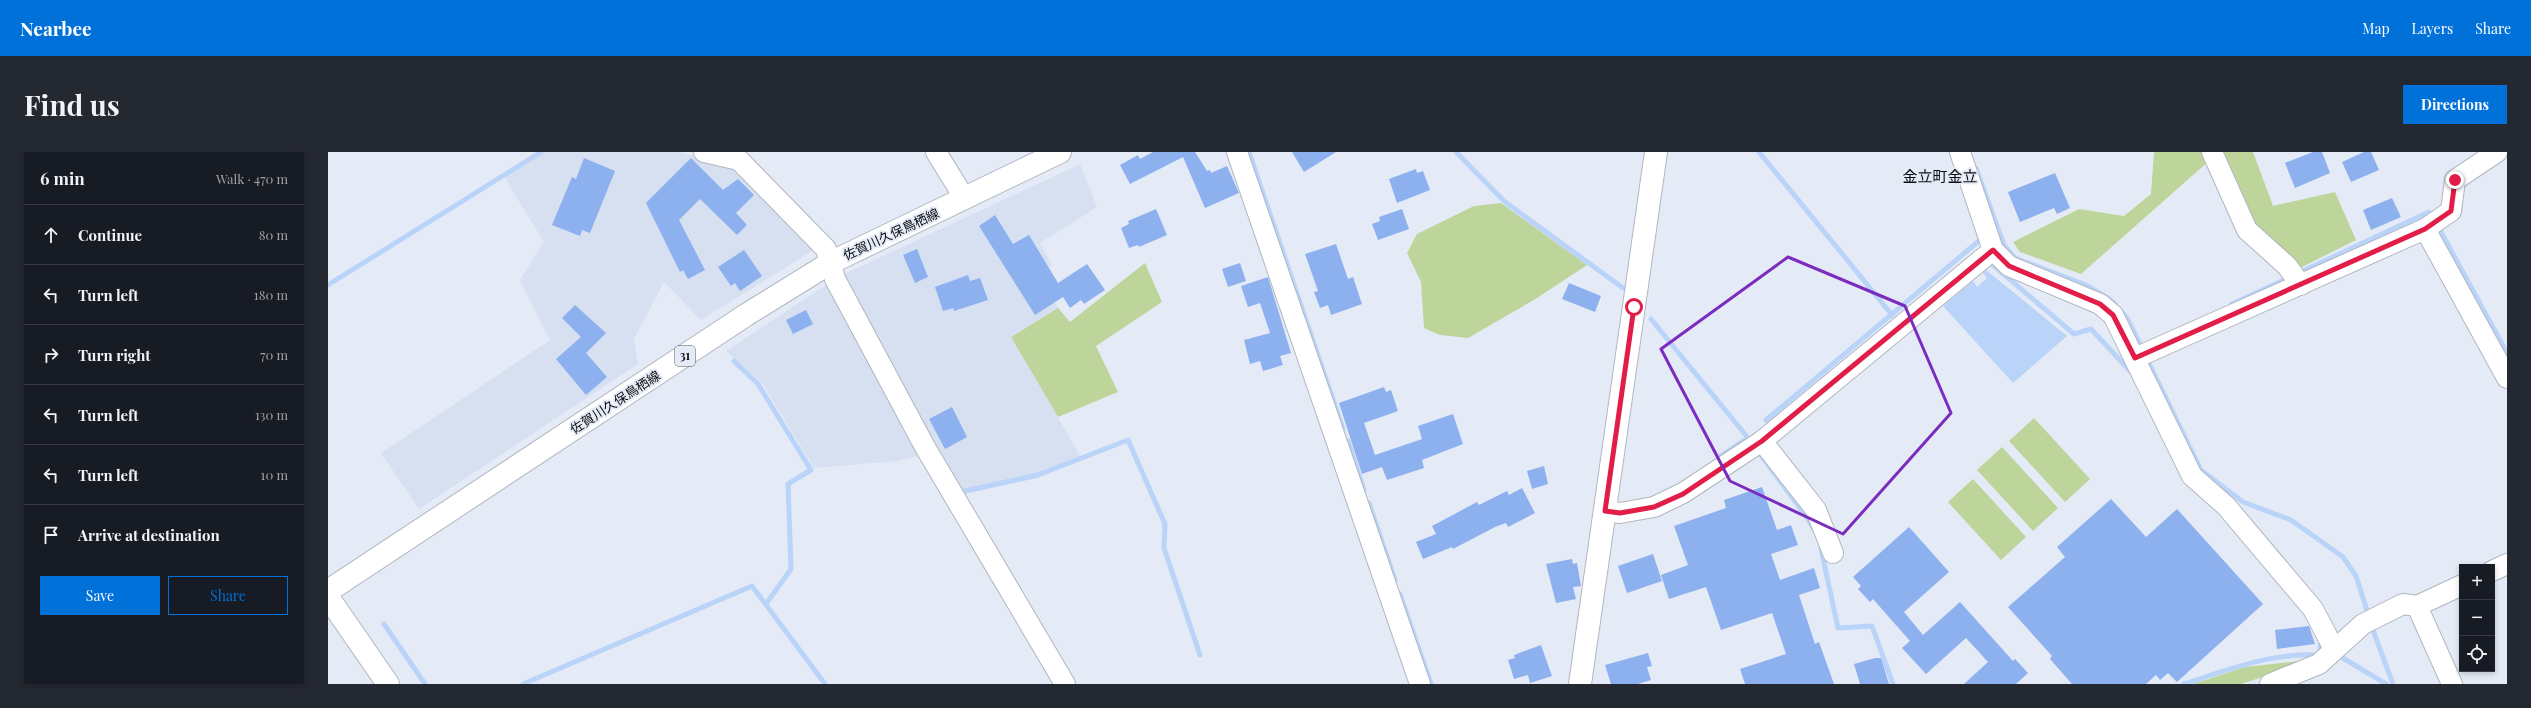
<!DOCTYPE html>
<meta charset="utf-8">
<style>
:root{--surface:#171b24;--page:#242831;--text:#f1f3f6;--muted:#9ea1a6;--line:#363941;--accent:#0071d9}
body{margin:0;font-family:"Playfair Display","Noto Sans JP",serif;background:var(--page);color:var(--text)}
.controls{position:absolute;right:12px;bottom:12px;display:grid;overflow:hidden;border-radius:0px;box-shadow:0 2px 6px #0003}
.controls button{width:36px;height:36px;display:grid;place-items:center;padding:0;border:0;border-bottom:1px solid var(--line);background:var(--surface);color:var(--text);font:20px sans-serif}
.stop{position:absolute;width:12px;height:12px;margin:-9px;border:3px solid #e11d48;border-radius:50%;background:#fff}
.stop.end{background:#e11d48;border-color:#fff;box-shadow:0 1px 4px #0008}
.list{margin:0;padding:0;list-style:none}
h2{display:flex;justify-content:space-between;align-items:center;height:52px;margin:0;padding:0 16px;font-size:17px}
h2 small{font-size:13px;font-weight:400;color:var(--muted)}
.list li{display:grid;grid-template-columns:26px 1fr auto;gap:12px;align-items:center;box-sizing:border-box;height:60px;padding:0 16px;border-top:1px solid var(--line)}
.list b{display:block;font-size:15px;white-space:nowrap}
.list em{font-size:13px;font-style:normal;color:var(--muted)}
.actions{display:flex;gap:8px;padding:12px 16px}
.actions a{flex:1;padding:9px 0;border:1px solid var(--accent);border-radius:0px;text-align:center;font-size:14px;color:var(--accent)}
.actions .main{background:var(--accent);color:#fff}
.icon{flex:none;width:22px;height:22px;fill:none;stroke:currentColor;stroke-width:2;stroke-linecap:round;stroke-linejoin:round}
.map{position:relative;flex:none;width:2179px;height:532px;overflow:hidden;border-radius:0px}
header{display:flex;align-items:center;gap:24px;box-sizing:border-box;height:56px;padding:0 20px;background:var(--accent);color:#fff}
header strong{font-size:19px}
nav{display:flex;gap:22px;margin-inline-start:auto;font-size:14px}
.intro{display:flex;align-items:center;justify-content:space-between;box-sizing:border-box;height:96px;padding:0 24px}
h1{margin:0;font-size:28px}
.button{padding:10px 18px;border-radius:0px;background:var(--accent);color:#fff;font-size:14px;font-weight:700}
main{display:flex;gap:24px;padding:0 24px}
aside{flex:1;background:var(--surface);border-radius:0px;box-shadow:0 2px 6px #0003}
.map>svg:first-child{display:block}
.built{fill:#d6e0f1}
.green{fill:#bdd59a}
.water{fill:#b9d3f9}
.lines{fill:none;stroke-linecap:round;stroke-linejoin:round}
.stream{stroke:#b9d3f9;stroke-width:5}
.building{fill:#8db0ef}
.street-casing{stroke:#b0b6c0;stroke-width:22}
.secondary-casing{stroke:#b0b6c0;stroke-width:24}
.primary-casing{stroke:#b0b6c0;stroke-width:24}
.street{stroke:#fff;stroke-width:20}
.secondary{stroke:#fff;stroke-width:22}
.primary{stroke:#fff;stroke-width:22}
.route{stroke:#e11d48;stroke-width:5}
.marked{fill:none;stroke:#7b2cbf;stroke-width:3;stroke-linejoin:round}
.labels{text-anchor:middle;stroke-width:4;stroke-linejoin:round;paint-order:stroke}
.shield{fill:#e5ebf6;stroke:#4c4f54;stroke-width:1}
.shield-label{font-size:12px;font-weight:bold;fill:#0a0c0f}
.street-label{font-size:13px;fill:#0a0c0f;stroke:#e5ebf6}
.quarter-label{font-size:15px;fill:#0a0c0f;stroke:#e5ebf6}
</style>
<header>
<strong>Nearbee</strong>
<nav><a>Map</a><a>Layers</a><a>Share</a></nav>
</header>
<div class="intro"><h1>Find us</h1><a class="button">Directions</a></div>
<main>
<aside>
<h2>6 min<small>Walk · 470 m</small></h2>
<ul class="list">
<li><svg class="icon" aria-label="ahead" viewBox="0 0 24 24"><path d="M12 20V5M6 11l6-6 6 6"/></svg><div><b>Continue</b></div><em>80 m</em></li>
<li><svg class="icon" aria-label="left" viewBox="0 0 24 24"><path d="M17 20v-9H6M10 6l-5 5 5 5"/></svg><div><b>Turn left</b></div><em>180 m</em></li>
<li><svg class="icon" aria-label="right" viewBox="0 0 24 24"><path d="M7 20v-9h11M14 6l5 5-5 5"/></svg><div><b>Turn right</b></div><em>70 m</em></li>
<li><svg class="icon" aria-label="left" viewBox="0 0 24 24"><path d="M17 20v-9H6M10 6l-5 5 5 5"/></svg><div><b>Turn left</b></div><em>130 m</em></li>
<li><svg class="icon" aria-label="left" viewBox="0 0 24 24"><path d="M17 20v-9H6M10 6l-5 5 5 5"/></svg><div><b>Turn left</b></div><em>10 m</em></li>
<li><svg class="icon" aria-label="arrive" viewBox="0 0 24 24"><path d="M6 21V4h12l-3 4 3 4H6"/></svg><div><b>Arrive at destination</b></div></li>
</ul>
<div class="actions"><a class="main">Save</a><a>Share</a></div>
</aside>
<div class="map">
<svg width="2179" height="532" viewBox="0 0 2179 532">
<rect width="100%" height="100%" fill="#e5ebf6"/>
<g class="built">
<polygon points="213,0 348,0 408,12 489,96 373,168 336,130 306,187 310,212 91,357 53,301 222,188 192,128 216,90 175,23"/>
<polygon points="752,12 769,55 712,91 724,113 710,124 730,156 683,185 754,307 709,326 636,342 606,300 570,309 486,316 434,231 398,199 510,125"/>
</g>
<g class="green">
<polygon points="1826,0 1925,0 1945,54 2007,40 2028,88 1958,123 1882,8 1753,122 1692,100 1685,90 1751,57 1796,64 1823,42"/>
<polygon points="1173,51 1259,113 1209,146 1140,186 1112,183 1096,176 1093,130 1079,101 1089,82 1146,54"/>
<polygon points="817,111 834,150 768,194 790,240 730,265 683,185 730,156 742,170"/>
<polygon points="1706,266 1762,327 1737,350 1681,289"/>
<polygon points="1674,295 1730,356 1705,379 1649,318"/>
<polygon points="1645,327 1698,385 1673,408 1620,350"/>
<polygon points="1990,507 1913,532 1865,532 1917,515"/>
</g>
<polygon class="water" points="1658,118 1739,184 1685,231 1615,154 1645,129 1649,135 1659,126 1655,121"/>
<g class="lines">
<g class="stream">
<polyline points="921,0 1015,277"/>
<polyline points="1128,0 1177,50 1295,136"/>
<polyline points="1431,0 1564,163"/>
<polyline points="1648,16 1676,93 1687,106 1758,133 1781,147 1787,152"/>
<polyline points="2113,80 2179,201"/>
<polyline points="1665,113 1746,182 1763,177 1804,221"/>
<polyline points="1977,118 2101,60"/>
<polyline points="0,133 213,0"/>
<polyline points="1904,152 1956,128"/>
<polyline points="1792,158 1799,166 1815,198"/>
<polyline points="1323,167 1420,286 1391,305"/>
<polyline points="1818,205 1873,318 1915,350 1963,368 2015,405 2028,424 2041,465"/>
<polyline points="406,209 430,232 483,318 460,332 463,417 438,452"/>
<polyline points="1438,268 1652,88 1651,84"/>
<polyline points="1020,289 1036,338"/>
<polyline points="1432,302 1480,367 1485,376"/>
<polyline points="637,339 710,323 800,288 837,372 836,396 872,503"/>
<polyline points="1041,351 1067,428"/>
<polyline points="1493,397 1510,476 1544,474 1565,532"/>
<polyline points="1072,442 1103,532"/>
<polyline points="56,472 97,532"/>
<polyline points="2043,473 2065,532"/>
<polyline points="2013,505 2058,532"/>
<polyline points="195,532 424,434 497,532"/>
<path d="M1856,532C1899,518 1946,500 1991,503L1993,490"/>
</g>
</g>
<g class="building">
<polygon points="825,0 867,0 879,19 882,18 883,21 899,14 911,41 877,56 855,5 802,32 792,13 810,3 812,7"/>
<polygon points="964,0 1008,0 976,20"/>
<polygon points="1985,0 1994,0 2002,21 1967,36 1957,11"/>
<polygon points="2036,0 2043,0 2051,18 2023,30 2014,10"/>
<polygon points="256,6 287,19 262,81 254,78 252,84 224,73 244,25 248,27"/>
<polygon points="363,6 395,38 410,27 426,43 408,61 419,73 409,83 372,47 351,68 377,118 360,127 355,118 352,120 318,51"/>
<polygon points="1088,17 1089,21 1095,19 1102,38 1069,51 1061,27"/>
<polygon points="1727,21 1742,56 1729,62 1726,56 1692,70 1680,40"/>
<polygon points="2064,46 2073,65 2043,78 2035,58"/>
<polygon points="828,57 839,83 811,95 810,93 801,96 793,76 801,72 800,69"/>
<polygon points="1074,57 1081,77 1050,88 1044,72 1052,69 1051,65"/>
<polygon points="667,63 685,92 701,83 730,131 759,112 777,138 756,152 753,148 742,156 735,145 707,163 651,74"/>
<polygon points="1008,92 1020,127 1025,125 1034,152 1003,163 1000,153 992,156 986,140 990,139 977,102"/>
<polygon points="589,97 600,125 587,131 575,103"/>
<polygon points="416,98 434,124 412,139 407,131 403,134 390,115"/>
<polygon points="912,111 918,129 900,135 894,117"/>
<polygon points="640,123 642,129 652,126 660,148 626,159 625,156 615,159 607,135"/>
<polygon points="940,125 963,201 952,204 955,213 935,219 932,209 922,212 916,188 942,181 932,151 920,155 913,134"/>
<polygon points="1241,131 1273,144 1267,160 1234,147"/>
<polygon points="247,153 278,181 258,201 279,225 258,243 228,207 253,185 234,166"/>
<polygon points="478,158 485,172 465,182 458,168"/>
<polygon points="1056,235 1058,240 1063,238 1070,259 1036,271 1047,303 1094,287 1090,274 1125,262 1135,292 1094,308 1096,316 1059,328 1054,315 1034,322 1011,251"/>
<polygon points="624,255 639,285 617,297 601,267"/>
<polygon points="1216,314 1220,332 1204,337 1199,319"/>
<polygon points="1434,335 1449,378 1463,373 1470,393 1443,402 1452,428 1486,416 1492,436 1471,443 1487,492 1491,490 1506,532 1417,532 1412,517 1458,502 1444,461 1393,478 1378,435 1341,447 1333,423 1360,413 1346,374 1398,356 1396,348"/>
<polygon points="1194,336 1207,361 1180,375 1178,371 1167,375 1125,397 1124,395 1095,407 1088,390 1108,382 1104,374 1149,350 1151,353 1179,339 1181,343"/>
<polygon points="1783,347 1818,385 1849,357 1935,452 1849,530 1840,521 1832,528 1828,523 1818,532 1744,532 1722,507 1724,504 1680,455 1737,405 1729,395"/>
<polygon points="1581,375 1621,420 1576,460 1595,483 1632,450 1685,509 1687,507 1700,521 1688,532 1636,532 1660,510 1638,486 1598,522 1574,496 1582,489 1545,447 1542,450 1530,437 1533,434 1525,425"/>
<polygon points="1325,402 1334,429 1299,441 1290,414"/>
<polygon points="1244,407 1245,412 1249,411 1253,434 1245,435 1248,447 1228,451 1218,412"/>
<polygon points="1981,474 1987,492 1949,497 1947,478"/>
<polygon points="1213,493 1224,524 1202,531 1200,523 1186,527 1180,508 1187,506 1186,503"/>
<polygon points="1320,501 1324,514 1319,515 1323,528 1310,532 1283,532 1277,513"/>
<polygon points="1547,506 1553,506 1561,532 1532,532 1526,512"/>
</g>
<g class="lines">
<defs>
<g id="street">
<polyline points="376,0 411,8 498,97 507,127 597,295 737,532"/>
<polyline points="608,0 637,47"/>
<polyline points="909,0 1092,532"/>
<polyline points="1632,0 1665,98 1681,114 1772,152 1785,163 1864,324 1898,354 1985,457 2006,497"/>
<polyline points="1884,0 1919,78 1959,114 1973,133"/>
<polyline points="2169,0 2127,28 2123,59 2097,77 2179,226"/>
<polyline points="1807,206 2097,77"/>
<polyline points="1434,289 1488,358 1505,401"/>
<polyline points="1277,359 1292,361 1326,355 1355,341 1434,289 1665,98"/>
<polyline points="2164,419 2179,412"/>
<polyline points="2089,454 2134,433"/>
<polyline points="1942,532 1991,512 2035,472 2075,452 2089,454 2124,532"/>
</g>
<g id="secondary">
<polyline points="0,445 60,532"/>
<polyline points="1252,532 1328,0"/>
</g>
<polyline id="primary" points="0,439 418,163 502,111 732,0"/>
</defs>
<use href="#street" class="street-casing"/>
<use href="#secondary" class="secondary-casing"/>
<use href="#primary" class="primary-casing"/>
<use href="#street" class="street"/>
<use href="#secondary" class="secondary"/>
<use href="#primary" class="primary"/>
</g>
<g class="lines">
<polyline class="route" points="1306,155 1277,359 1292,361 1326,355 1355,342 1434,289 1665,98 1681,114 1772,152 1785,163 1807,206 2097,77 2123,59 2127,28"/>
</g>
<path class="marked" d="M1460,105L1577,154L1623,261L1515,382L1402,329L1333,197Z"/>
<g class="labels">
<rect class="shield" x="347" y="194" width="20" height="20" rx="3"/>
<g class="shield-label">
<text x="357" y="208">31</text>
</g>
<g class="street-label">
<text transform="translate(563 82) rotate(-25)" y="5">佐賀川久保鳥栖線</text>
<text transform="translate(287 250) rotate(-33)" y="5">佐賀川久保鳥栖線</text>
</g>
<g class="quarter-label">
<text x="1612" y="30">金立町金立</text>
</g>
</g>
</svg>
<div class="controls">
<button>+</button>
<button>−</button>
<button><svg class="icon" aria-label="locate" viewBox="0 0 24 24"><circle cx="12" cy="12" r="6"/><path d="M12 2v4M12 18v4M2 12h4M18 12h4"/></svg></button>
</div>
<div class="stop" style="left:1306px;top:155px"></div>
<div class="stop end" style="left:2127px;top:28px"></div>
</div>
</main>
